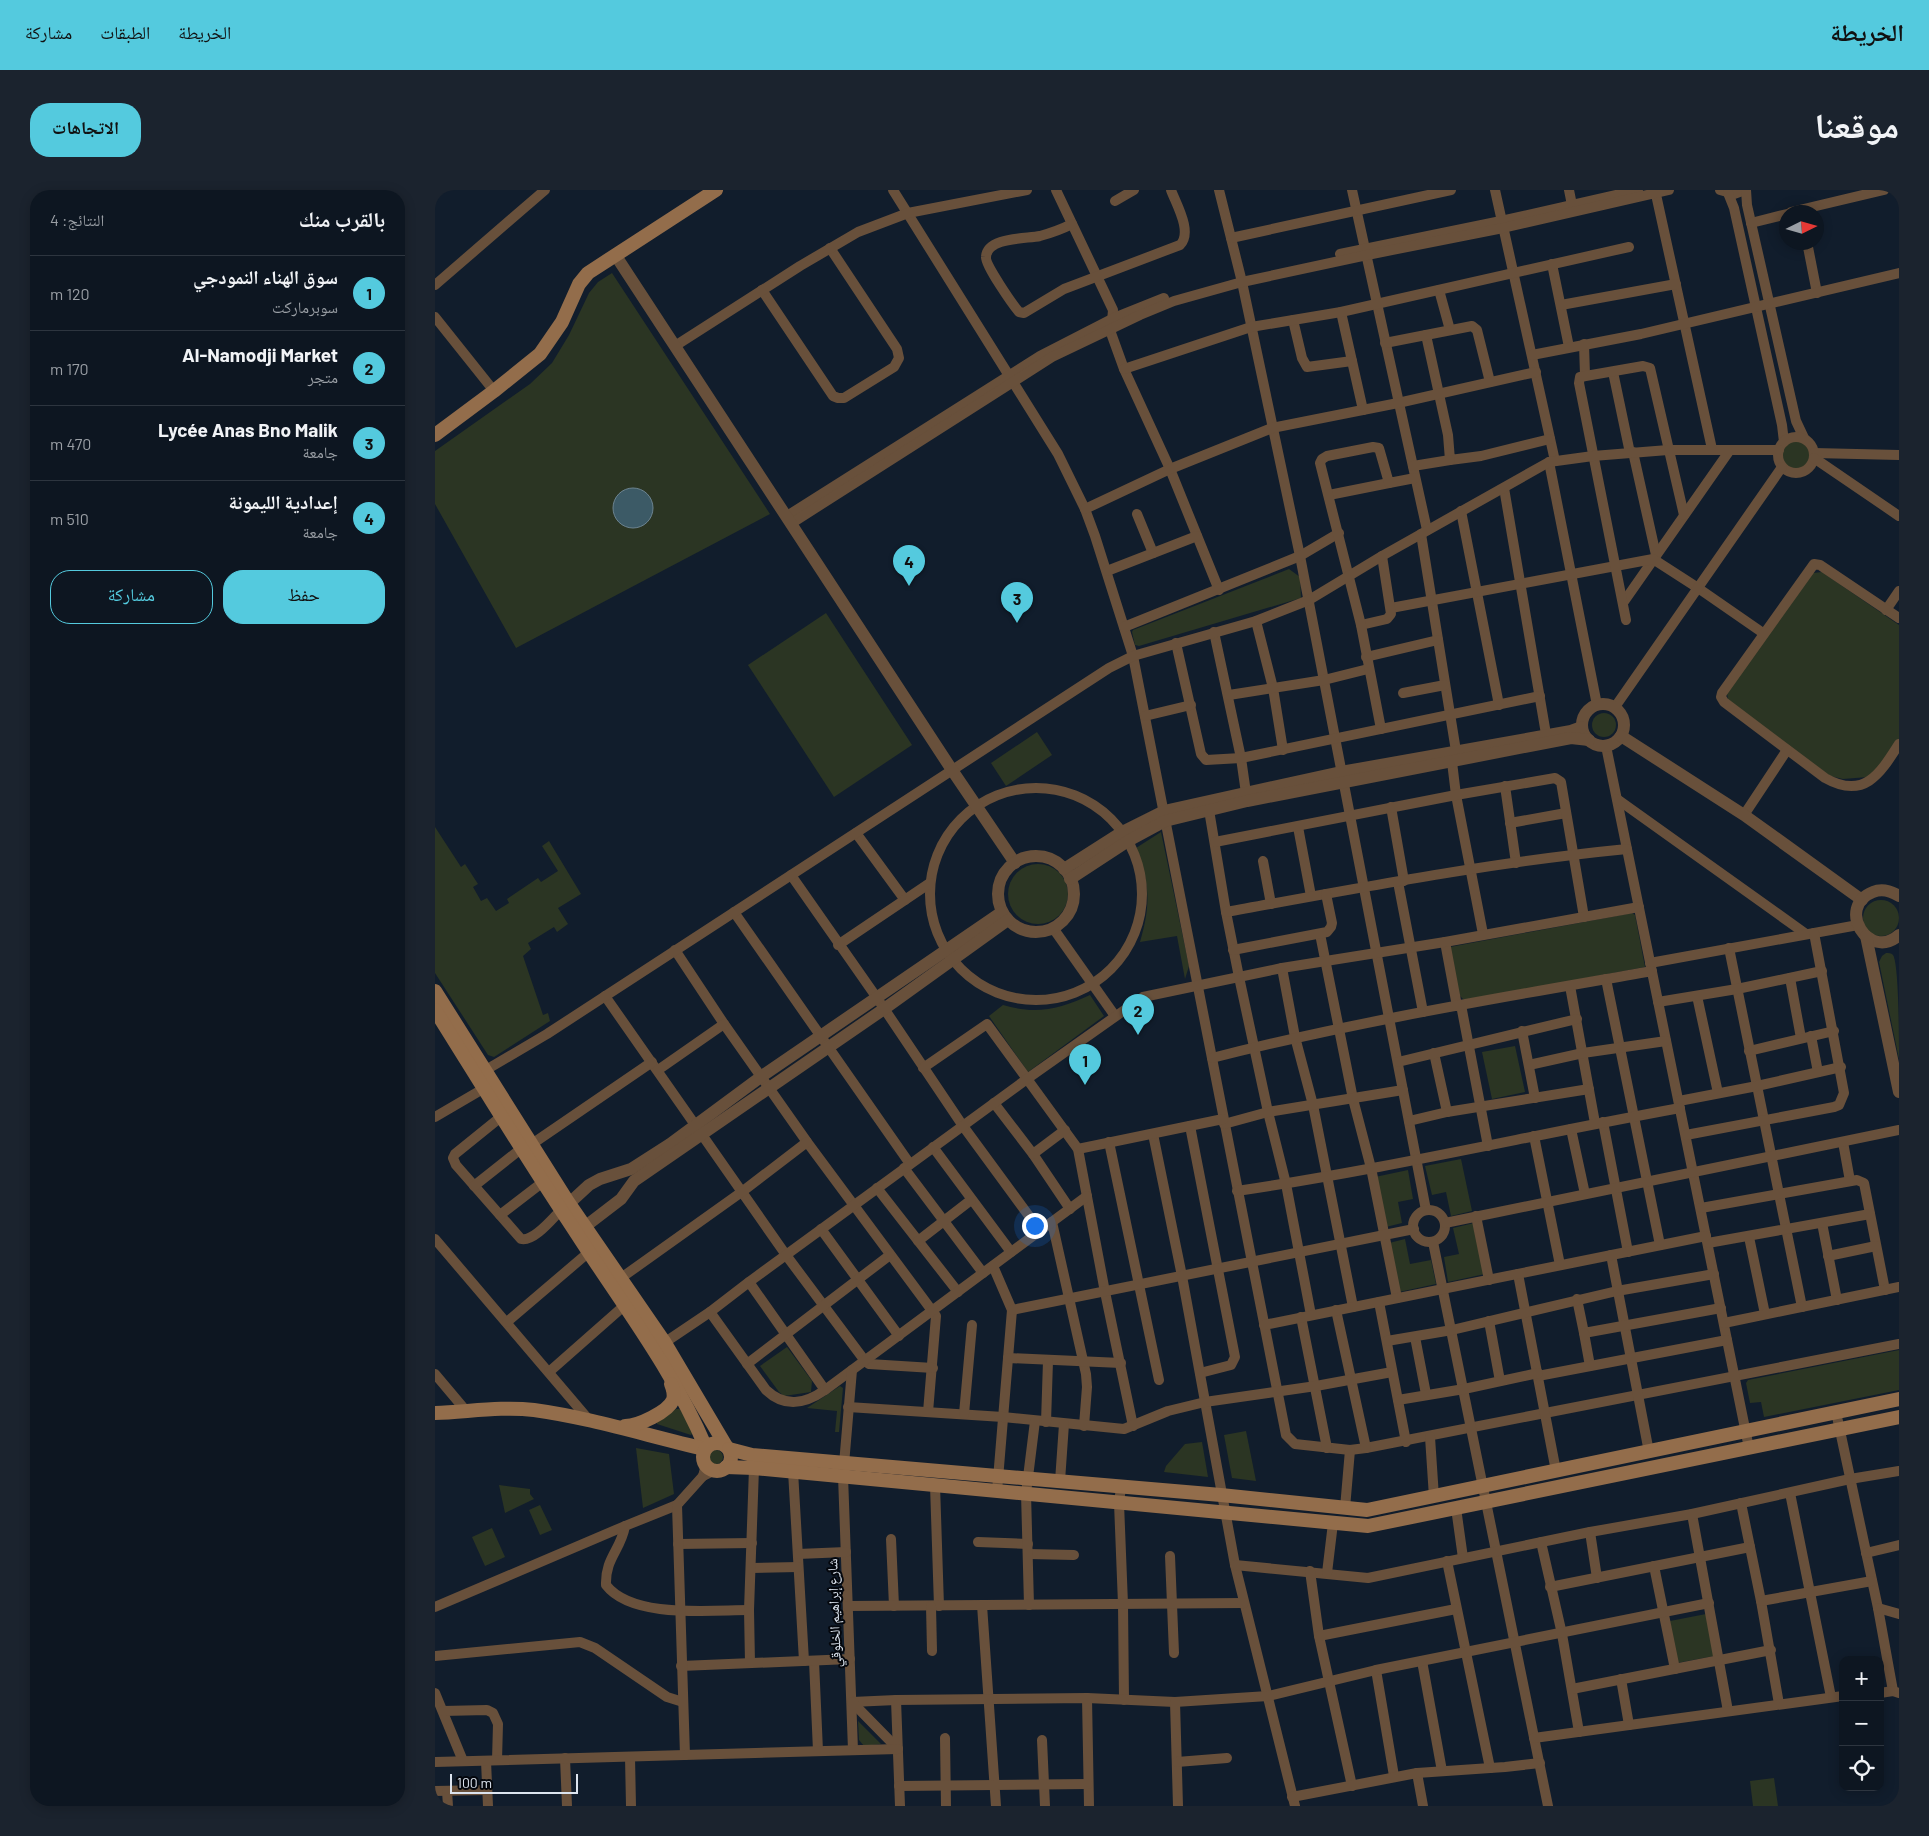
<!DOCTYPE html>
<html lang="ar">
<meta charset="utf-8">
<style>
:root{--surface:#0d1621;--page:#1b232e;--text:#f1f3f6;--muted:#9a9fa5;--line:#2d353f;--accent:#54cade}
body{margin:0;font-family:Barlow,"Noto Naskh Arabic",sans-serif;background:var(--page);color:var(--text);direction:rtl}
.controls{position:absolute;right:15px;bottom:15px;display:grid;overflow:hidden;border-radius:10px;box-shadow:0 2px 12px #0003}
.controls button{width:45px;height:45px;display:grid;place-items:center;padding:0;border:0;border-bottom:1px solid var(--line);background:var(--surface);color:var(--text);font:25px sans-serif}
.compass{position:absolute;left:1344px;top:15px;width:45px;height:45px;border-radius:50%;background:var(--surface);box-shadow:0 2px 12px #0003;rotate:85deg}
.scale{position:absolute;left:15px;bottom:12px;width:128px;box-sizing:border-box;padding-left:5px;border:2px solid #dce4ef;border-top:0;font-size:14px;line-height:18px;white-space:nowrap;color:#dce4ef;-webkit-text-stroke:4px #04070d;paint-order:stroke}
.you{position:absolute;left:599px;top:1035px;width:18px;height:18px;margin:-12px;border:4px solid #fff;border-radius:50%;background:#1a73e8;box-shadow:0 0 0 8px #1a73e833}
.badge{display:grid;place-items:center;width:32px;height:32px;border-radius:50%;background:var(--accent);color:#111;font-size:16px;font-weight:700}
.pin{position:absolute;translate:-50% -41px;filter:drop-shadow(0 1px 2px #0008)}
.pin::after{content:'';position:absolute;top:26px;width:18px;height:15px;background:inherit;clip-path:polygon(0 0,100% 0,50% 100%)}
.list{margin:0;padding:0;list-style:none}
h2{display:flex;justify-content:space-between;align-items:center;height:65px;margin:0;padding:0 20px;font-size:21px}
h2 small{font-size:16px;font-weight:400;color:var(--muted)}
.list li{display:grid;grid-template-columns:32px 1fr auto;gap:15px;align-items:center;box-sizing:border-box;height:75px;padding:0 20px;border-top:1px solid var(--line)}
.list b{display:block;font-size:19px;white-space:nowrap}
.list p{margin:0;font-size:16px;white-space:nowrap;color:var(--muted)}
.list em{font-size:16px;font-style:normal;color:var(--muted)}
.actions{display:flex;gap:10px;padding:15px 20px}
.actions a{flex:1;padding:11px 0;border:1px solid var(--accent);border-radius:20px;text-align:center;font-size:18px;color:var(--accent)}
.actions .main{background:var(--accent);color:#111}
.icon{flex:none;width:28px;height:28px;fill:none;stroke:currentColor;stroke-width:2;stroke-linecap:round;stroke-linejoin:round}
.map{position:relative;flex:none;width:1464px;height:1616px;overflow:hidden;direction:ltr;border-radius:20px}
header{display:flex;align-items:center;gap:30px;box-sizing:border-box;height:70px;padding:0 25px;background:var(--accent);color:#111}
header strong{font-size:24px}
nav{display:flex;gap:28px;margin-inline-start:auto;font-size:18px}
.intro{display:flex;align-items:center;justify-content:space-between;box-sizing:border-box;height:120px;padding:0 30px}
h1{margin:0;font-size:35px}
.button{padding:12px 22px;border-radius:20px;background:var(--accent);color:#111;font-size:18px;font-weight:700}
main{display:flex;gap:30px;padding:0 30px}
aside{flex:1;background:var(--surface);border-radius:20px;box-shadow:0 2px 12px #0003}
.map>svg:first-child{display:block}
.green{fill:#2b3523}
.water{fill:#3c5a66;stroke:#6c838f}
.lines{fill:none;stroke-linecap:round;stroke-linejoin:round}
.minor{stroke:#68503b;stroke-width:10}
.tertiary{stroke:#68503b;stroke-width:12}
.secondary{stroke:#936d4b;stroke-width:14}
.labels{text-anchor:middle;stroke-width:4;stroke-linejoin:round;paint-order:stroke}
.street-label{font-size:14px;fill:#dce4ef;stroke:#04070d}
</style>
<header>
<strong>الخريطة</strong>
<nav><a>الخريطة</a><a>الطبقات</a><a>مشاركة</a></nav>
</header>
<div class="intro"><h1>موقعنا</h1><a class="button">الاتجاهات</a></div>
<main>
<div class="map">
<svg width="1464" height="1616" viewBox="0 0 1464 1616">
<rect width="100%" height="100%" fill="#111d2c"/>
<g class="green">
<polygon points="177,83 335,324 81,458 0,314 0,261 95,194 117,173 134,145 154,103 163,92"/>
<circle cx="1361" cy="266" r="16"/>
<polygon points="854,379 865,387 866,408 704,456 700,455 697,442 698,440"/>
<polygon points="1387,382 1464,435 1464,549 1447,576 1433,587 1408,589 1395,586 1293,510 1292,503 1378,383"/>
<polygon points="391,423 477,555 399,607 313,475"/>
<circle cx="1169" cy="535" r="12"/>
<polygon points="602,542 617,565 571,596 556,573"/>
<polygon points="0,637 26,677 30,674 43,694 38,697 46,711 52,708 61,721 74,713 72,709 103,688 106,692 123,681 107,656 114,651 146,704 123,718 133,734 122,742 119,737 93,753 96,759 88,766 108,825 113,823 115,831 59,867 53,865 0,783"/>
<path d="M726,642L754,776L750,789L742,746L705,752C716,715 715,694 701,658Z"/>
<circle cx="603" cy="704" r="30"/>
<circle cx="1446" cy="728" r="18"/>
<polygon points="1197,723 1200,725 1210,777 1035,810 1028,809 1024,805 1015,757"/>
<path d="M1451,763C1454,763 1456,763 1458,765C1464,774 1464,852 1464,869L1444,772L1447,766Z"/>
<path d="M655,805L669,826L593,882L554,826L568,815C601,825 625,819 655,805Z"/>
<polygon points="1080,856 1090,902 1057,909 1047,862"/>
<polygon points="1026,969 1037,1021 1016,1026 1011,1002 997,1005 990,976"/>
<polygon points="973,980 978,1009 963,1012 967,1033 951,1037 940,987"/>
<polygon points="1039,1033 1050,1084 1013,1092 1009,1067 1024,1064 1018,1038"/>
<polygon points="970,1049 975,1074 996,1070 1001,1094 964,1102 954,1053"/>
<polygon points="352,1157 377,1191 376,1202 349,1206 344,1202 325,1176"/>
<polygon points="1464,1160 1464,1200 1329,1227 1326,1212 1315,1213 1311,1193 1313,1190"/>
<polygon points="405,1196 408,1198 404,1242 400,1242 402,1221 372,1218"/>
<polygon points="241,1219 245,1219 258,1242 256,1245 222,1234 222,1231"/>
<polygon points="811,1241 821,1291 797,1288 789,1245"/>
<polygon points="767,1252 773,1287 729,1282 731,1276 750,1254"/>
<polygon points="201,1258 234,1264 239,1304 208,1318"/>
<circle cx="281" cy="1267" r="7"/>
<polygon points="64,1295 95,1299 95,1304 99,1309 70,1323"/>
<polygon points="105,1315 117,1340 105,1345 94,1320"/>
<polygon points="57,1338 70,1367 50,1376 37,1347"/>
<polygon points="1271,1424 1279,1466 1242,1473 1235,1431"/>
<polygon points="423,1531 446,1554 429,1556 424,1550"/>
<polygon points="1339,1588 1343,1616 1318,1616 1315,1591"/>
</g>
<circle class="water" cx="198" cy="318" r="20"/>
<g class="lines">
<g class="minor">
<polyline points="458,0 623,264 650,319 660,346 698,466 851,1245 860,1254 915,1260 931,1258 1464,1154"/>
<polyline points="621,0 678,120 676,143 689,179 735,279 784,400"/>
<polyline points="784,0 807,92 865,366 991,1020"/>
<polyline points="917,0 992,340"/>
<polyline points="1060,0 1120,271"/>
<polyline points="1134,0 1137,15"/>
<polyline points="1220,0 1277,259"/>
<polyline points="1285,0 1299,4 1310,0"/>
<polyline points="1311,0 1312,15 1361,231 1369,248"/>
<polyline points="1293,3 1299,18 1347,235 1349,252"/>
<polyline points="680,11 699,0"/>
<polyline points="1356,22 1449,0"/>
<polyline points="1316,33 1352,24"/>
<path d="M637,34C627,39 616,43 605,46C591,49 552,47 551,67C550,75 578,115 584,122L589,123L629,99L745,55C758,42 741,14 736,0"/>
<polyline points="796,48 1016,0"/>
<polyline points="1372,52 1382,103"/>
<polyline points="905,64 1066,31 1203,0"/>
<polyline points="1117,74 1134,157"/>
<polyline points="0,95 110,0"/>
<polyline points="327,100 398,206 403,208 409,208 459,177 464,168 462,159 395,58"/>
<polyline points="1004,100 1015,140"/>
<polyline points="1126,115 1241,94"/>
<polyline points="906,122 928,220"/>
<polyline points="0,127 59,201"/>
<polyline points="858,130 867,168 872,177 917,171"/>
<polyline points="991,145 1013,245 1015,270 1046,266 1115,249"/>
<polyline points="950,153 1037,136 1042,140 1055,192"/>
<polyline points="1149,154 1150,185"/>
<polyline points="240,156 365,76 423,42 473,23 592,0"/>
<polyline points="1097,165 1206,144 1464,83"/>
<polyline points="689,179 816,137 906,122 1194,57"/>
<polyline points="1178,182 1195,263"/>
<circle cx="1361" cy="265" r="18"/>
<polyline points="1198,262 1221,365"/>
<polyline points="1379,263 1464,265"/>
<polyline points="1379,268 1464,326"/>
<polyline points="1114,272 1162,515"/>
<polyline points="978,276 1015,270"/>
<polyline points="1069,298 1111,544"/>
<polyline points="894,305 954,293"/>
<polyline points="650,319 735,279 837,238 963,213 1101,182"/>
<polyline points="1026,321 1064,515"/>
<polyline points="702,324 718,363"/>
<polyline points="352,326 605,166 679,128 729,108"/>
<polyline points="357,333 617,167 705,125 739,111 807,92 932,65 1068,38 1234,0"/>
<polyline points="986,344 1021,561 1017,572 1021,605 1048,744"/>
<polyline points="672,381 762,346"/>
<polyline points="1188,413 1295,260"/>
<polyline points="956,418 1218,369 1263,398 1328,443"/>
<polyline points="1451,420 1464,401"/>
<path d="M1464,428L1385,375L1379,374L1287,503L1286,507L1289,512L1390,588C1429,610 1445,584 1464,554"/>
<polyline points="1191,430 1144,193 1145,187 1208,176 1215,178 1249,325"/>
<polyline points="821,431 838,498 848,560"/>
<polyline points="926,435 952,429 956,424 947,366"/>
<polyline points="689,437 865,366 904,343"/>
<polyline points="779,442 806,568 812,610"/>
<polyline points="741,453 766,564 771,570 806,568 1105,506"/>
<polyline points="931,467 1003,450"/>
<polyline points="968,503 1010,495"/>
<polyline points="794,505 889,490 933,479"/>
<polyline points="1180,517 1347,277"/>
<polyline points="710,526 756,515"/>
<polyline points="946,539 926,435 885,273 887,269 892,266 938,257 944,258 954,293 980,288"/>
<polyline points="1171,556 1314,1258"/>
<polyline points="1070,596 1081,673"/>
<circle cx="601" cy="704" r="106"/>
<polyline points="1182,609 1371,744"/>
<polyline points="956,617 969,691"/>
<polyline points="774,620 791,722 804,787 833,922 851,994 876,1125"/>
<polyline points="1309,625 1352,560"/>
<polyline points="1075,633 1131,623"/>
<polyline points="863,637 876,706"/>
<polyline points="421,643 470,710"/>
<polyline points="780,652 1021,605 1120,588 1126,592 1149,727"/>
<polyline points="828,671 836,714"/>
<polyline points="356,685 442,808 528,936 605,1041"/>
<polyline points="963,692 988,822"/>
<polyline points="299,722 475,974"/>
<path d="M791,722C924,698 1058,672 1192,659"/>
<polyline points="618,738 680,826"/>
<polyline points="885,744 918,909 936,978 962,1108"/>
<polyline points="1010,752 1022,816"/>
<polyline points="403,755 495,693"/>
<polyline points="1294,758 1367,1117"/>
<polyline points="240,760 289,834 372,952 501,1126 493,1222"/>
<polyline points="798,760 892,742 896,737 897,733 891,704"/>
<polyline points="1215,773 1423,735"/>
<polyline points="847,778 860,847 878,915 918,1117"/>
<polyline points="1355,788 1366,848"/>
<polyline points="1171,789 1225,1055"/>
<polyline points="1135,796 1160,933"/>
<polyline points="170,806 351,1065 430,1171 434,1174 498,1178"/>
<polyline points="1262,806 1283,903"/>
<polyline points="1223,812 1302,799 1387,781"/>
<polyline points="1026,815 1053,956"/>
<polyline points="1087,841 1100,908"/>
<polyline points="1376,846 1383,882"/>
<polyline points="1314,861 1399,841"/>
<polyline points="999,863 1012,922"/>
<path d="M777,868C922,831 1070,807 1217,781"/>
<polyline points="963,872 1142,829"/>
<polyline points="1094,875 1148,863 1231,851"/>
<polyline points="488,878 552,834 643,959 670,1102 698,1236"/>
<polyline points="223,880 289,834"/>
<polyline points="44,884 112,844 674,478 698,466 821,431 874,410 947,366 1114,272 1158,266 1233,260 1344,260"/>
<polyline points="1244,911 1322,896 1406,877"/>
<polyline points="559,913 598,964 635,1019"/>
<path d="M67,926L20,964L18,968L21,975L86,1049C99,1052 117,1029 126,1020"/>
<polyline points="0,927 53,896"/>
<polyline points="974,931 1012,922 1154,899"/>
<polyline points="1168,932 1193,1062"/>
<polyline points="789,934 833,922 968,900"/>
<polyline points="755,936 800,1167 796,1175 765,1183"/>
<polyline points="1136,939 1150,1004"/>
<polyline points="718,944 747,1086 800,1375 860,1616"/>
<polyline points="1251,945 1399,917 1404,915 1409,903 1379,743"/>
<polyline points="1099,946 1125,1075"/>
<polyline points="674,952 724,1190"/>
<polyline points="1408,952 1415,991"/>
<polyline points="97,954 217,872"/>
<polyline points="498,957 576,1062"/>
<polyline points="643,959 788,929"/>
<polyline points="598,964 630,940"/>
<polyline points="469,978 548,1083"/>
<polyline points="39,996 87,958"/>
<polyline points="442,998 523,1102"/>
<path d="M802,1001C951,979 1097,945 1245,918"/>
<polyline points="1266,1018 1422,990 1429,993 1450,1100"/>
<circle cx="994" cy="1036" r="16"/>
<polyline points="65,1025 108,992"/>
<polyline points="1041,1026 1054,1090"/>
<polyline points="617,1032 651,1184 652,1197 649,1236"/>
<polyline points="1010,1033 1464,940"/>
<polyline points="1387,1033 1402,1110"/>
<polyline points="386,1039 464,1146"/>
<polyline points="1314,1047 1330,1124"/>
<polyline points="0,1049 154,1230"/>
<polyline points="483,1051 536,1010"/>
<polyline points="998,1052 1113,1616"/>
<polyline points="1273,1053 1435,1024"/>
<polyline points="1176,1065 1214,1262"/>
<polyline points="1393,1066 1441,1056"/>
<polyline points="558,1076 577,1120 562,1301"/>
<polyline points="1083,1084 1121,1281"/>
<polyline points="186,1088 308,1001 372,952"/>
<polyline points="314,1092 390,1200"/>
<polyline points="1142,1109 1149,1143 1286,1118"/>
<polyline points="944,1112 971,1252"/>
<polyline points="577,1120 979,1039"/>
<polyline points="901,1120 931,1258"/>
<path d="M275,1122L331,1200C350,1218 370,1214 390,1200L652,1006"/>
<polyline points="866,1127 892,1258"/>
<polyline points="1054,1131 1065,1191"/>
<polyline points="72,1132 154,1062"/>
<polyline points="1289,1133 1464,1097"/>
<polyline points="829,1135 1271,1046"/>
<polyline points="1149,1143 1155,1176"/>
<polyline points="980,1147 991,1204"/>
<polyline points="952,1151 1017,1140 1182,1101 1279,1084"/>
<polyline points="226,1155 275,1122 314,1092 592,889 708,807 847,778 1010,752 1204,717"/>
<polyline points="573,1168 686,1173"/>
<polyline points="312,1174 455,1065"/>
<polyline points="417,1180 408,1286 418,1560"/>
<polyline points="114,1182 190,1115"/>
<polyline points="0,1184 32,1222"/>
<polyline points="1103,1186 1292,1150"/>
<polyline points="963,1210 1029,1199 1103,1183"/>
<polyline points="413,1217 568,1227 689,1239 733,1221 770,1212 881,1196 957,1182"/>
<polyline points="1401,1222 1443,1418 1458,1501 1464,1503"/>
<polyline points="529,1224 537,1135"/>
<polyline points="611,1232 613,1171"/>
<polyline points="995,1247 999,1307"/>
<polyline points="271,1275 268,1286 278,1281"/>
<polyline points="358,1281 369,1471"/>
<polyline points="625,1291 629,1234"/>
<polyline points="500,1295 504,1416"/>
<polyline points="686,1297 684,1313 688,1414 689,1510"/>
<polyline points="1355,1303 1396,1507"/>
<polyline points="1306,1313 1326,1411 1344,1514"/>
<polyline points="910,1318 915,1260"/>
<polyline points="1021,1318 1028,1368"/>
<polyline points="1257,1324 1293,1521"/>
<path d="M190,1336C186,1360 170,1368 171,1395C197,1429 276,1420 314,1420"/>
<polyline points="1155,1342 1162,1388"/>
<polyline points="456,1349 459,1416"/>
<polyline points="543,1352 593,1354"/>
<polyline points="1106,1352 1127,1444 1144,1542"/>
<polyline points="243,1354 317,1353"/>
<polyline points="1431,1363 1464,1355"/>
<polyline points="363,1364 411,1362"/>
<polyline points="593,1364 639,1365"/>
<polyline points="735,1366 739,1463"/>
<polyline points="1012,1371 1055,1578"/>
<polyline points="800,1375 933,1388 1155,1342 1257,1324 1415,1289 1464,1281"/>
<polyline points="1219,1376 1240,1479"/>
<polyline points="316,1378 363,1377"/>
<polyline points="875,1381 884,1446 917,1596"/>
<polyline points="892,1383 898,1333"/>
<polyline points="1115,1397 1315,1357"/>
<polyline points="1326,1411 1437,1391"/>
<polyline points="547,1415 561,1616"/>
<polyline points="594,1415 591,1303 600,1231"/>
<polyline points="413,1416 809,1413"/>
<polyline points="496,1416 497,1461"/>
<polyline points="0,1417 190,1336 242,1315"/>
<polyline points="1443,1418 1464,1424"/>
<polyline points="884,1446 1021,1419"/>
<polyline points="0,1466 145,1452 160,1458 232,1507 248,1512"/>
<polyline points="379,1471 383,1561"/>
<polyline points="987,1471 1007,1581"/>
<polyline points="315,1473 314,1420 319,1278"/>
<polyline points="246,1476 415,1469"/>
<polyline points="941,1480 959,1586"/>
<polyline points="1186,1489 1194,1535"/>
<polyline points="1137,1499 1336,1460"/>
<polyline points="0,1503 28,1571"/>
<polyline points="1445,1503 1458,1501"/>
<polyline points="652,1508 654,1616"/>
<polyline points="461,1510 465,1616"/>
<polyline points="417,1512 461,1510 652,1508 740,1512 833,1506 941,1480 1274,1413"/>
<polyline points="417,1512 463,1559"/>
<polyline points="740,1512 743,1616"/>
<polyline points="8,1521 52,1520 58,1523 63,1534 62,1570"/>
<polyline points="510,1548 511,1616"/>
<polyline points="1099,1548 1408,1506"/>
<polyline points="607,1550 610,1616"/>
<polyline points="250,1565 242,1315 268,1286"/>
<polyline points="195,1567 196,1616"/>
<polyline points="130,1568 132,1616"/>
<polyline points="51,1571 53,1616"/>
<polyline points="0,1572 463,1559"/>
<polyline points="742,1572 792,1568"/>
<polyline points="982,1583 988,1616"/>
<polyline points="464,1596 653,1594"/>
<polyline points="0,1601 52,1600"/>
<polyline points="12,1601 13,1616"/>
<polyline points="857,1607 982,1583 1070,1577 1105,1573"/>
</g>
<g class="tertiary">
<polyline points="181,66 517,580 580,673"/>
<circle cx="1168" cy="535" r="21"/>
<polyline points="1186,546 1309,625 1427,710"/>
<circle cx="601" cy="704" r="38"/>
<polyline points="629,679 687,642 729,621 906,582 1136,541 1147,537"/>
<polyline points="635,689 693,651 730,631 812,611 1136,548 1154,550"/>
<path d="M1464,706C1456,701 1447,698 1438,702C1400,717 1434,772 1464,745"/>
<polyline points="1431,746 1464,902"/>
<polyline points="128,1019 154,995 165,989 196,979 235,954 327,886 567,722"/>
<polyline points="143,1042 186,1009 199,991 449,819 573,730"/>
</g>
<g class="secondary">
<polyline points="0,245 59,201 105,164 127,132 144,94 153,83 281,0"/>
<polyline points="0,801 133,1012 230,1153 291,1256"/>
<path d="M0,820C47,895 93,971 142,1044C187,1114 239,1181 271,1258"/>
<path d="M0,1223C32,1222 67,1216 99,1220C157,1228 213,1246 270,1259"/>
<path d="M190,1236C203,1236 233,1222 238,1210C240,1204 238,1199 236,1194"/>
<circle cx="282" cy="1267" r="14"/>
<polyline points="294,1259 317,1265 786,1305 932,1320 1464,1209"/>
<polyline points="291,1277 319,1278 933,1336 1464,1227"/>
</g>
</g>
<g class="labels">
<g class="street-label">
<text transform="translate(399 1423) rotate(-92)" y="5">شارع إبراهيم الخلوقي</text>
</g>
</g>
</svg>
<div class="controls">
<button>+</button>
<button>−</button>
<button><svg class="icon" aria-label="locate" viewBox="0 0 24 24"><circle cx="12" cy="12" r="6"/><path d="M12 2v4M12 18v4M2 12h4M18 12h4"/></svg></button>
</div>
<svg class="compass" viewBox="-18 -18 36 36"><path d="M0-13l5 13h-10z" fill="#e53935"/><path d="M0 13l5-13h-10z" fill="#9a9fa5"/></svg>
<div class="scale">100 m</div>
<div class="you"></div>
<div class="pin badge" style="left:650px;top:895px">1</div>
<div class="pin badge" style="left:703px;top:845px">2</div>
<div class="pin badge" style="left:582px;top:433px">3</div>
<div class="pin badge" style="left:474px;top:396px">4</div>
</div>
<aside>
<h2>بالقرب منك<small>النتائج: 4</small></h2>
<ul class="list">
<li><span class="badge">1</span><div><b>سوق الهناء النمودجي</b><p>سوبرماركت</p></div><em>120 m</em></li>
<li><span class="badge">2</span><div><b>Al-Namodji Market</b><p>متجر</p></div><em>170 m</em></li>
<li><span class="badge">3</span><div><b>Lycée Anas Bno Malik</b><p>جامعة</p></div><em>470 m</em></li>
<li><span class="badge">4</span><div><b>إعدادية الليمونة</b><p>جامعة</p></div><em>510 m</em></li>
</ul>
<div class="actions"><a class="main">حفظ</a><a>مشاركة</a></div>
</aside>
</main>
